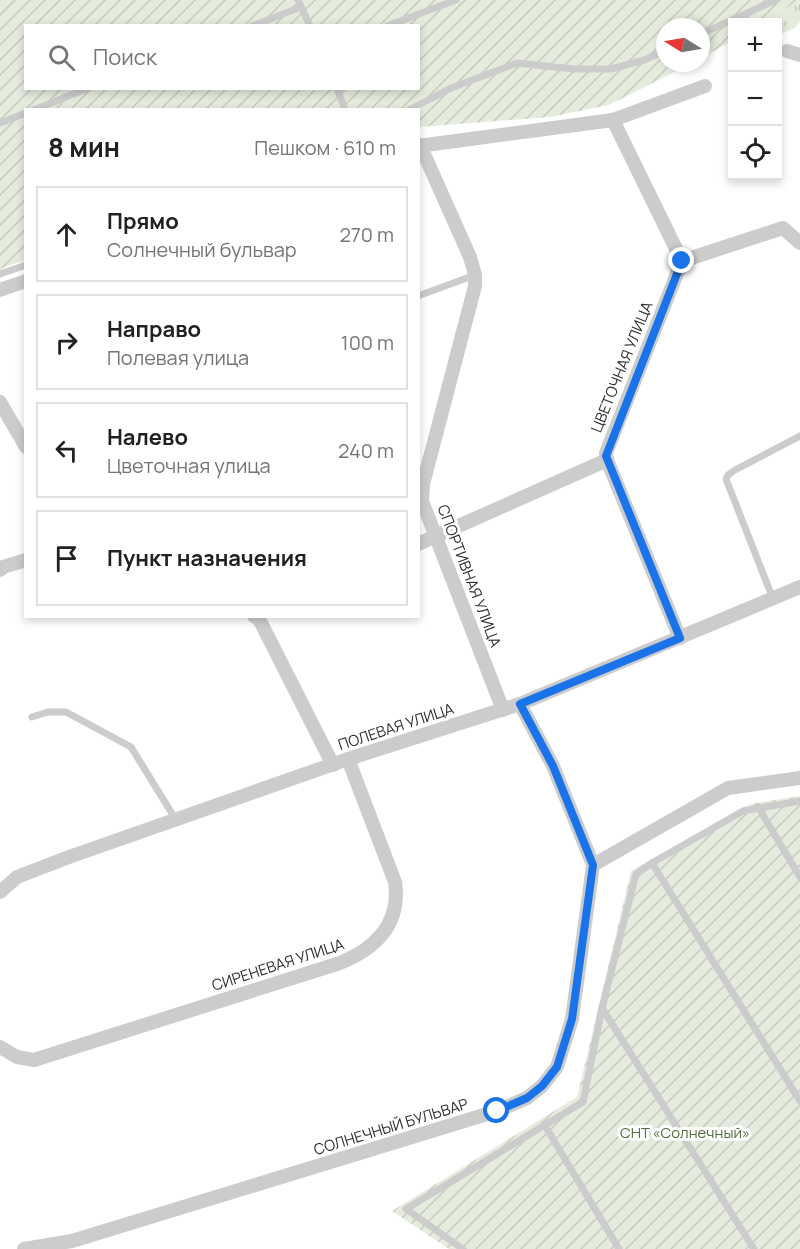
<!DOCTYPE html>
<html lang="ru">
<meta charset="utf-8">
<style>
:root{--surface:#fff;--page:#f6f6f6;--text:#202124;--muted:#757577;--line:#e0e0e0}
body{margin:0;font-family:Manrope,sans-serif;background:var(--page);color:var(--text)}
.controls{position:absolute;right:18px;top:18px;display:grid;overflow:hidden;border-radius:0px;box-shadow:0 3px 9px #0003}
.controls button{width:54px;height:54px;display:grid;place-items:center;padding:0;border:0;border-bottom:2px solid var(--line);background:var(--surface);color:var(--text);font:30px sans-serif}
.compass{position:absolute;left:656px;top:18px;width:54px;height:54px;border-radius:50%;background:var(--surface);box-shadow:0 3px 9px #0003;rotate:281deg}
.stop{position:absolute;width:18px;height:18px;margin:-14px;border:4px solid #1a73e8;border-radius:50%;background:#fff}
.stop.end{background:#1a73e8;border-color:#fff;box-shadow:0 2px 6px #0008}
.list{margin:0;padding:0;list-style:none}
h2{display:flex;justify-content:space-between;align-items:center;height:78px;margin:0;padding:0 24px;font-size:26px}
h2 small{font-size:20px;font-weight:400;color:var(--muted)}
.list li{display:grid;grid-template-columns:39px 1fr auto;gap:18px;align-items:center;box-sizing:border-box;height:96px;margin:0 12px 12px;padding:0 12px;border:2px solid var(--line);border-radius:0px}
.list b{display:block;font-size:22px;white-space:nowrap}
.list p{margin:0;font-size:20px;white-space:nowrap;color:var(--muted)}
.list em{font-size:20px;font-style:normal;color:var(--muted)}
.icon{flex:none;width:33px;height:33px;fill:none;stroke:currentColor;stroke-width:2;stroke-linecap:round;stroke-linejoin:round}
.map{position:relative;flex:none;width:800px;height:1249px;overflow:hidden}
.search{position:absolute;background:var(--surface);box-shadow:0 3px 9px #0003;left:24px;top:24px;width:396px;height:66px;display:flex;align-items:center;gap:15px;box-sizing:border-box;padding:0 21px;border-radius:0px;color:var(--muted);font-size:22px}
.panel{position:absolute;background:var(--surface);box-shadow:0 3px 9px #0003;left:24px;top:108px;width:396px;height:510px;border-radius:0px}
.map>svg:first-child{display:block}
.grass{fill:url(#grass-tufts)}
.garden{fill:url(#garden-furrows);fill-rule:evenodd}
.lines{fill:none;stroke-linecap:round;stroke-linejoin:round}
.service{stroke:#ccc;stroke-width:7}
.minor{stroke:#ccc;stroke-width:14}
.route{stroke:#1a73e8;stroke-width:8}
.labels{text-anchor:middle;stroke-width:6;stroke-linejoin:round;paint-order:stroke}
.street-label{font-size:15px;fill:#2f2f2f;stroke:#fff}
.park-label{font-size:15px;fill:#506b3c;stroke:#fff}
</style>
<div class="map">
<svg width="800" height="1249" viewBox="0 0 800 1249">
<defs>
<pattern id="grass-tufts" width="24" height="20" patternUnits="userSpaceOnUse" patternTransform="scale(1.5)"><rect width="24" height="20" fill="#e5ecdd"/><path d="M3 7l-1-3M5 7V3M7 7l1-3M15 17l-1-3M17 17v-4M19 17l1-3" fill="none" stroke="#c5cbbe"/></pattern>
<pattern id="garden-furrows" width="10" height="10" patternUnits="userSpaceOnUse" patternTransform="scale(1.5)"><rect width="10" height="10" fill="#e5ecdd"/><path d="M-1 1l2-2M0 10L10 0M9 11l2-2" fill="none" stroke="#c5cbbe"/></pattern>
</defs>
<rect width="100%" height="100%" fill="#fff"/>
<polygon class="grass" points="792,0 800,0 800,22 795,28 778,35 778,22 748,22"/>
<g class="garden">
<path d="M0,0H799L763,22H732V41L701,58V27H665V63H692L609,105L550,117L419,127L418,110H26L25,260L0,269ZM26,26H418V88H26Z"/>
<polygon points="800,796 800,1249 449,1249 392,1211 577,1097 631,871 750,804"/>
</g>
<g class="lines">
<g class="service">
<polyline points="298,0 310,26"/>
<polyline points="252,26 301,7"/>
<polyline points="387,26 456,0"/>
<polyline points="701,34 776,0"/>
<polyline points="337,88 345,110"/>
<polyline points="34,110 88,88"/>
<polyline points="409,110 451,88 517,63 574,69 611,69 644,60 665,51"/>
<polyline points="0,123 26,113"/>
<polyline points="0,274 26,265"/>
<polyline points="418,296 475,275"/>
<polyline points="773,599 726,479 728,475 735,470 800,436"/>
<polyline points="32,717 48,712 66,712 131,747 176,820"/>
<polyline points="758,807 800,877"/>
<polyline points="652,863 800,1101"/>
<polyline points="602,1008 754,1249"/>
<polyline points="544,1124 619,1249"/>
<polyline points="463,1249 406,1209 583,1102 602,1008 636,874 652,863 743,811 800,801"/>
</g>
<g class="minor">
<polyline points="787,51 800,55"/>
<polyline points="613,120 705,86"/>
<polyline points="420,145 470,257 475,275 475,286 423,484 422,501 503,710"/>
<polyline points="418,146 613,120 682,261"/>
<polyline points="0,290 26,281"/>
<polyline points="0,402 26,447"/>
<polyline points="418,544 607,460"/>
<polyline points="0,570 3,567 26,560"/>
<polyline points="254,616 259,619 333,765"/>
<polyline points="680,638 607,460 606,453 682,261 783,228 800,243"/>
<polyline points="593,865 728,788 800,778"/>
<polyline points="0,892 17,877 69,857 348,759 520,704 800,587"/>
<path d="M0,1047L17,1057L34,1060L340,963C377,948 401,923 395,882L348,759"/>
<polyline points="24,1249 72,1241 497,1111 527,1098 542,1086 557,1067 572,1019 593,865 553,766 520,704"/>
</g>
</g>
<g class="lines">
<polyline class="route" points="497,1111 527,1098 542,1086 557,1067 572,1019 593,865 553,766 520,704 680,638 606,456 682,261"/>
</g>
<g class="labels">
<g class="street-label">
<text transform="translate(622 367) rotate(-68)" y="5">ЦВЕТОЧНАЯ УЛИЦА</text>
<text transform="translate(469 576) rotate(69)" y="5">СПОРТИВНАЯ УЛИЦА</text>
<text transform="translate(396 727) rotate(-18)" y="5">ПОЛЕВАЯ УЛИЦА</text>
<text transform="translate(278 965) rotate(-18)" y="5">СИРЕНЕВАЯ УЛИЦА</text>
<text transform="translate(391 1127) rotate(-17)" y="5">СОЛНЕЧНЫЙ БУЛЬВАР</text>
</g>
<g class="park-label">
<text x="685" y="1138">СНТ «Солнечный»</text>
</g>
</g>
</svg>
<div class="controls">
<button>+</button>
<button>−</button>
<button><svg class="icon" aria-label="locate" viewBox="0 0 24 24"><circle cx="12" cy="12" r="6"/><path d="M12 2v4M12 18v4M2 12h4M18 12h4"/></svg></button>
</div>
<svg class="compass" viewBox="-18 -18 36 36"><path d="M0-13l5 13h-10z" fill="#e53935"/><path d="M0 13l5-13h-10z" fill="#757577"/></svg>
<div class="stop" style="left:497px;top:1111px"></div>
<div class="stop end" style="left:682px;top:261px"></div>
<div class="search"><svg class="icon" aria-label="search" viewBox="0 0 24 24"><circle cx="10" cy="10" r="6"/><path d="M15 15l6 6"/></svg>Поиск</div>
<section class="panel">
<h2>8 мин<small>Пешком · 610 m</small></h2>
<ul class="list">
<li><svg class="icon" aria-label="ahead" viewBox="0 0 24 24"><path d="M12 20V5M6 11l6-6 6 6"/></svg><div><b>Прямо</b><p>Солнечный бульвар</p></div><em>270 m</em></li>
<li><svg class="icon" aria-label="right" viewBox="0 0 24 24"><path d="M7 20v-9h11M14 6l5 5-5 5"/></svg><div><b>Направо</b><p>Полевая улица</p></div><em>100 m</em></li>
<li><svg class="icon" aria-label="left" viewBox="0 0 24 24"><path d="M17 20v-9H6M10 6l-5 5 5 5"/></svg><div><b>Налево</b><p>Цветочная улица</p></div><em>240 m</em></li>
<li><svg class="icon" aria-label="arrive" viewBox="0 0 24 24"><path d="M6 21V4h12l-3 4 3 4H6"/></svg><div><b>Пункт назначения</b></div></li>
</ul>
</section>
</div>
